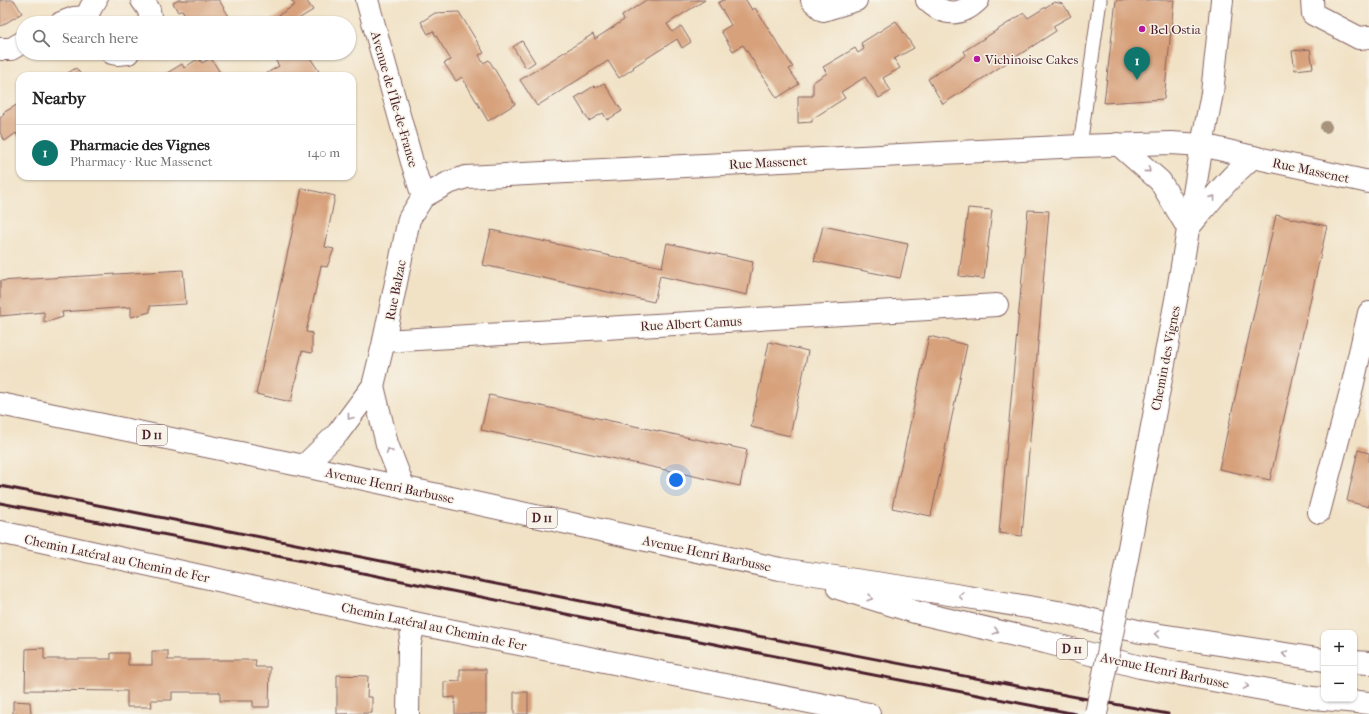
<!DOCTYPE html>
<meta charset="utf-8">
<style>
:root{--surface:#fff;--page:#f6f6f6;--text:#222;--muted:#767676;--line:#e0e0e0;--accent:#0f766e}
body{margin:0;font-family:"IM FELL French Canon",serif;background:var(--page);color:var(--text)}
.controls{position:absolute;right:12px;bottom:12px;display:grid;overflow:hidden;border-radius:8px;box-shadow:0 1px 3px #0004}
.controls button{width:36px;height:36px;display:grid;place-items:center;padding:0;border:0;border-bottom:1px solid var(--line);background:var(--surface);color:var(--text);font:20px sans-serif}
.you{position:absolute;left:676px;top:480px;width:14px;height:14px;margin:-10px;border:3px solid #fff;border-radius:50%;background:#1a73e8;box-shadow:0 0 0 6px #1a73e833}
.badge{display:grid;place-items:center;width:26px;height:26px;border-radius:50%;background:var(--accent);color:#fff;font-size:13px;font-weight:700}
.pin{position:absolute;translate:-50% -33px;filter:drop-shadow(0 1px 2px #0008)}
.pin::after{content:'';position:absolute;top:21px;width:14px;height:12px;background:inherit;clip-path:polygon(0 0,100% 0,50% 100%)}
.list{margin:0;padding:0;list-style:none}
h2{display:flex;justify-content:space-between;align-items:center;height:52px;margin:0;padding:0 16px;font-size:17px}
h2 small{font-size:13px;font-weight:400;color:var(--muted)}
.list li{display:grid;grid-template-columns:26px 1fr auto;gap:12px;align-items:center;box-sizing:border-box;height:56px;padding:0 16px;border-top:1px solid var(--line)}
.list b{display:block;font-size:15px;white-space:nowrap}
.list p{margin:0;font-size:13px;white-space:nowrap;color:var(--muted)}
.list em{font-size:13px;font-style:normal;color:var(--muted)}
.icon{flex:none;width:22px;height:22px;fill:none;stroke:currentColor;stroke-width:2;stroke-linecap:round;stroke-linejoin:round}
.map{position:relative;flex:none;width:1369px;height:714px;overflow:hidden}
.search{position:absolute;background:var(--surface);box-shadow:0 1px 3px #0004;left:16px;top:16px;width:340px;height:44px;display:flex;align-items:center;gap:10px;box-sizing:border-box;padding:0 14px;border-radius:22px;color:var(--muted);font-size:15px}
.panel{position:absolute;background:var(--surface);box-shadow:0 1px 3px #0004;left:16px;top:72px;width:340px;height:108px;border-radius:12px}
.map>svg:first-child{display:block}
.building{fill:#d7a17c}
.lines{fill:none;stroke-linecap:round;stroke-linejoin:round}
.service-casing{stroke:#846361;stroke-width:15}
.minor-casing{stroke:#846361;stroke-width:24}
.tertiary-casing{stroke:#846361;stroke-width:24}
.secondary-casing{stroke:#846361;stroke-width:24}
.primary-casing{stroke:#846361;stroke-width:24}
.service{stroke:#fff;stroke-width:13}
.minor{stroke:#fff;stroke-width:22}
.tertiary{stroke:#fff;stroke-width:22}
.secondary{stroke:#fff;stroke-width:22}
.primary{stroke:#fff;stroke-width:22}
.rail{stroke:#4a1f2b;stroke-width:3}
.secondary-bridge-casing{stroke:#846361;stroke-width:24;stroke-linecap:butt}
.secondary-bridge{stroke:#fff;stroke-width:22}
.tree{fill:#a6937c}
.oneway{stroke:#ae9aa0}
.poi-dot{fill:#b5179e;stroke:#f7f3e8;stroke-width:1.5}
.labels{text-anchor:middle;stroke-width:3;stroke-linejoin:round;paint-order:stroke}
.shield{fill:#f7f3e8;stroke:#7e5f64;stroke-width:1}
.shield-label{font-size:12px;font-weight:bold;fill:#4a1f2b}
.poi-label{font-size:13px;fill:#4a1f2b;stroke:#f7f3e8;text-anchor:start}
.street-label{font-size:13px;fill:#4a1f2b;stroke:#f7f3e8}
</style>
<div class="map">
<svg width="1369" height="714" viewBox="0 0 1369 714">
<rect width="100%" height="100%" fill="#f7f3e8"/>
<filter id="ink" filterUnits="userSpaceOnUse"><feTurbulence type="fractalNoise" baseFrequency=".025" numOctaves="2"/><feDisplacementMap in="SourceGraphic" scale="8" xChannelSelector="R" yChannelSelector="G"/><feConvolveMatrix kernelMatrix="1 2 1 2 8 2 1 2 1" color-interpolation-filters="sRGB"/></filter>
<filter id="wash" filterUnits="userSpaceOnUse"><feTurbulence type="fractalNoise" baseFrequency=".012" numOctaves="4" result="noise"/><feDisplacementMap in="SourceGraphic" scale="16" xChannelSelector="R" yChannelSelector="G"/><feGaussianBlur stdDeviation="0.9" result="paint"/><feColorMatrix in="noise" values="0 0 0 0 0 0 0 0 0 0 0 0 0 0 0 0 0 1.4 0 .05"/><feComposite in="paint" operator="in"/></filter>
<g filter="url(#wash)">
<rect width="100%" height="100%" fill="#f1e2c6"/>
<g id="blocks">
<g class="building">
<polygon points="0,0 14,0 22,13 1,26 0,23"/>
<polygon points="179,0 219,0 233,23 197,23 193,16 188,19 182,10 178,12 173,3"/>
<polygon points="291,0 306,0 313,10 292,23 266,23 295,5"/>
<polygon points="646,0 705,0 667,24 672,32 681,26 691,42 682,48 677,39 633,67 634,68 619,78 608,61 537,106 520,80 593,34 595,39 624,20 622,16"/>
<polygon points="723,0 746,0 752,10 755,8 793,67 789,69 799,84 777,98 743,45 733,51 721,31 731,25 718,3"/>
<polygon points="1116,0 1174,0 1164,99 1104,103"/>
<polygon points="1054,2 1063,4 1071,16 1053,26 1056,31 943,104 928,79 966,55 964,51 1024,13 1028,18"/>
<polygon points="459,12 484,53 479,55 483,63 489,60 515,104 488,121 462,77 456,81 444,63 451,60 433,31 428,34 421,22 435,13"/>
<polygon points="896,21 914,48 894,59 900,68 883,78 891,91 879,98 865,77 841,92 845,98 812,119 812,122 798,123 798,96 813,96 813,82 827,73 823,67 855,48 858,53 864,49 861,43"/>
<polygon points="522,41 535,62 526,68 513,47"/>
<polygon points="1310,49 1313,68 1295,70 1292,51"/>
<polygon points="257,53 270,53 260,59"/>
<polygon points="271,53 307,53 322,76 269,76 267,73 279,66"/>
<polygon points="199,58 202,63 211,58 222,76 162,76 182,64 184,68"/>
<polygon points="76,68 82,76 63,76"/>
<polygon points="604,83 622,111 607,120 603,113 589,121 575,98 594,86 595,88"/>
<polygon points="20,103 20,140 16,133 5,141 0,133 0,118 4,115 3,113"/>
<polygon points="302,188 335,196 325,247 334,249 327,267 321,266 306,332 312,333 312,353 302,351 291,402 256,394"/>
<polygon points="968,208 992,210 984,279 959,276"/>
<polygon points="1028,210 1049,211 1022,536 999,533"/>
<polygon points="1276,215 1327,226 1270,480 1219,469"/>
<polygon points="823,226 908,244 900,278 814,261"/>
<polygon points="491,230 662,267 667,243 753,262 747,295 660,276 654,302 483,265"/>
<polygon points="183,270 186,304 150,306 150,312 131,317 131,307 62,312 63,317 44,323 44,312 0,316 0,281"/>
<polygon points="929,336 967,345 931,516 892,508"/>
<polygon points="769,342 808,351 790,436 751,427"/>
<polygon points="489,395 747,450 740,486 481,430"/>
<polygon points="1358,450 1369,453 1369,507 1347,501"/>
<polygon points="44,648 44,659 111,659 111,653 128,653 128,665 152,665 152,651 168,651 168,660 256,660 255,667 270,667 269,707 253,707 253,701 220,701 220,692 172,692 172,700 151,700 152,707 127,707 127,691 25,690 26,649"/>
<polygon points="460,669 486,669 486,714 455,714 455,697 444,698 444,682 460,681"/>
<polygon points="337,675 368,676 367,697 372,697 372,713 337,714"/>
<rect x="514" y="692" width="14" height="22"/>
<polygon points="13,701 30,702 31,714 13,714"/>
</g>
</g>
</g>
<g filter="url(#ink)">
<use href="#blocks" fill-opacity="0" stroke="#846361" stroke-width="1"/>
<g class="lines">
<defs>
<polyline id="service" points="1080,146 1100,0"/>
<g id="minor">
<polyline points="142,0 149,10 151,23"/>
<polyline points="367,0 412,162 423,197"/>
<polyline points="812,0 823,10 856,0"/>
<path d="M927,0C943,16 961,17 978,0"/>
<polyline points="1312,0 1313,14 1359,38 1369,37"/>
<polyline points="61,23 74,18 87,17"/>
<path d="M87,23C87,14 90,7 96,0"/>
<polyline points="0,49 11,49 23,42"/>
<polyline points="112,53 117,54 128,53"/>
<polyline points="384,341 997,305"/>
<polyline points="1319,512 1352,387 1369,313"/>
<polyline points="0,532 414,623 869,714"/>
<polyline points="408,714 409,647 414,623"/>
</g>
<polyline id="tertiary" points="1202,145 1212,93 1222,0"/>
<g id="secondary">
<polyline points="1118,144 1160,181 1188,228"/>
<path d="M1189,227C1209,203 1228,178 1253,157"/>
<polyline points="373,386 387,444 404,488"/>
<polyline points="304,466 338,433 373,386 384,341 409,219 423,197 448,183 466,177 1080,146 1171,143 1202,145 1253,157 1369,182"/>
<polyline points="1125,569 1179,284 1202,145"/>
</g>
<g id="primary">
<polyline points="0,404 304,466 780,569 937,592 1064,613 1141,632 1324,660"/>
<polyline points="838,588 915,612 1045,642 1140,667 1313,698 1369,703"/>
<polyline points="1354,662 1369,663"/>
</g>
</defs>
<use href="#service" class="service-casing"/>
<use href="#minor" class="minor-casing"/>
<use href="#tertiary" class="tertiary-casing"/>
<use href="#secondary" class="secondary-casing"/>
<use href="#primary" class="primary-casing"/>
<use href="#service" class="service"/>
<use href="#minor" class="minor"/>
<use href="#tertiary" class="tertiary"/>
<use href="#secondary" class="secondary"/>
<use href="#primary" class="primary"/>
<g class="rail">
<path d="M0,486C389,561 778,643 1168,714"/>
<polyline points="0,503 308,562 749,651 1076,714"/>
</g>
<defs>
<polyline id="secondary-bridge" points="1096,714 1125,569"/>
</defs>
<use href="#secondary-bridge" class="secondary-bridge-casing"/>
<use href="#secondary-bridge" class="secondary-bridge"/>
</g>
<circle class="tree" cx="1326" cy="127" r="6"/>
<defs><path id="oneway-chevron" d="M-2-3.5L2.5 0L-2 3.5" fill="none" stroke-width="1.6" stroke-linecap="round" stroke-linejoin="round"/></defs>
<g class="oneway">
<use href="#oneway-chevron" transform="translate(1148 170) rotate(41)"/>
<use href="#oneway-chevron" transform="translate(1213 198) rotate(-51)"/>
<use href="#oneway-chevron" transform="translate(350 417) rotate(127)"/>
<use href="#oneway-chevron" transform="translate(389 451) rotate(-112)"/>
<use href="#oneway-chevron" transform="translate(961 596) rotate(-170)"/>
<use href="#oneway-chevron" transform="translate(870 598) rotate(18)"/>
<use href="#oneway-chevron" transform="translate(996 631) rotate(13)"/>
<use href="#oneway-chevron" transform="translate(1157 634) rotate(-171)"/>
<use href="#oneway-chevron" transform="translate(1285 654) rotate(-171)"/>
<use href="#oneway-chevron" transform="translate(1246 686) rotate(10)"/>
</g>
</g>
<g class="poi-dot">
<circle cx="1142" cy="29" r="4"/>
<circle cx="977" cy="59" r="4"/>
</g>
<g class="labels">
<g class="shield">
<rect x="137" y="425" width="30" height="20" rx="3"/>
<rect x="527" y="508" width="30" height="20" rx="3"/>
<rect x="1057" y="639" width="30" height="20" rx="3"/>
</g>
<g class="shield-label">
<text x="152" y="439">D 11</text>
<text x="542" y="522">D 11</text>
<text x="1072" y="653">D 11</text>
</g>
<g class="poi-label">
<text x="1150" y="34">Bel Ostia</text>
<text x="985" y="64">Vichinoise Cakes</text>
</g>
<g class="street-label">
<text transform="translate(395 99) rotate(74)" y="5">Avenue de l'Île-de-France</text>
<text transform="translate(768 162) rotate(-3)" y="5">Rue Massenet</text>
<text transform="translate(1311 170) rotate(12)" y="5">Rue Massenet</text>
<text transform="translate(395 290) rotate(-79)" y="5">Rue Balzac</text>
<text transform="translate(691 323) rotate(-3)" y="5">Rue Albert Camus</text>
<text transform="translate(1165 358) rotate(-79)" y="5">Chemin des Vignes</text>
<text transform="translate(390 485) rotate(12)" y="5">Avenue Henri Barbusse</text>
<text transform="translate(707 553) rotate(12)" y="5">Avenue Henri Barbusse</text>
<text transform="translate(117 558) rotate(12)" y="5">Chemin Latéral au Chemin de Fer</text>
<text transform="translate(434 626) rotate(12)" y="5">Chemin Latéral au Chemin de Fer</text>
<text transform="translate(1165 670) rotate(12)" y="5">Avenue Henri Barbusse</text>
</g>
</g>
</svg>
<div class="controls">
<button>+</button>
<button>−</button>
</div>
<div class="you"></div>
<div class="pin badge" style="left:1137px;top:80px">1</div>
<div class="search"><svg class="icon" aria-label="search" viewBox="0 0 24 24"><circle cx="10" cy="10" r="6"/><path d="M15 15l6 6"/></svg>Search here</div>
<section class="panel">
<h2>Nearby<small></small></h2>
<ul class="list">
<li><span class="badge">1</span><div><b>Pharmacie des Vignes</b><p>Pharmacy · Rue Massenet</p></div><em>140 m</em></li>
</ul>
</section>
</div>
